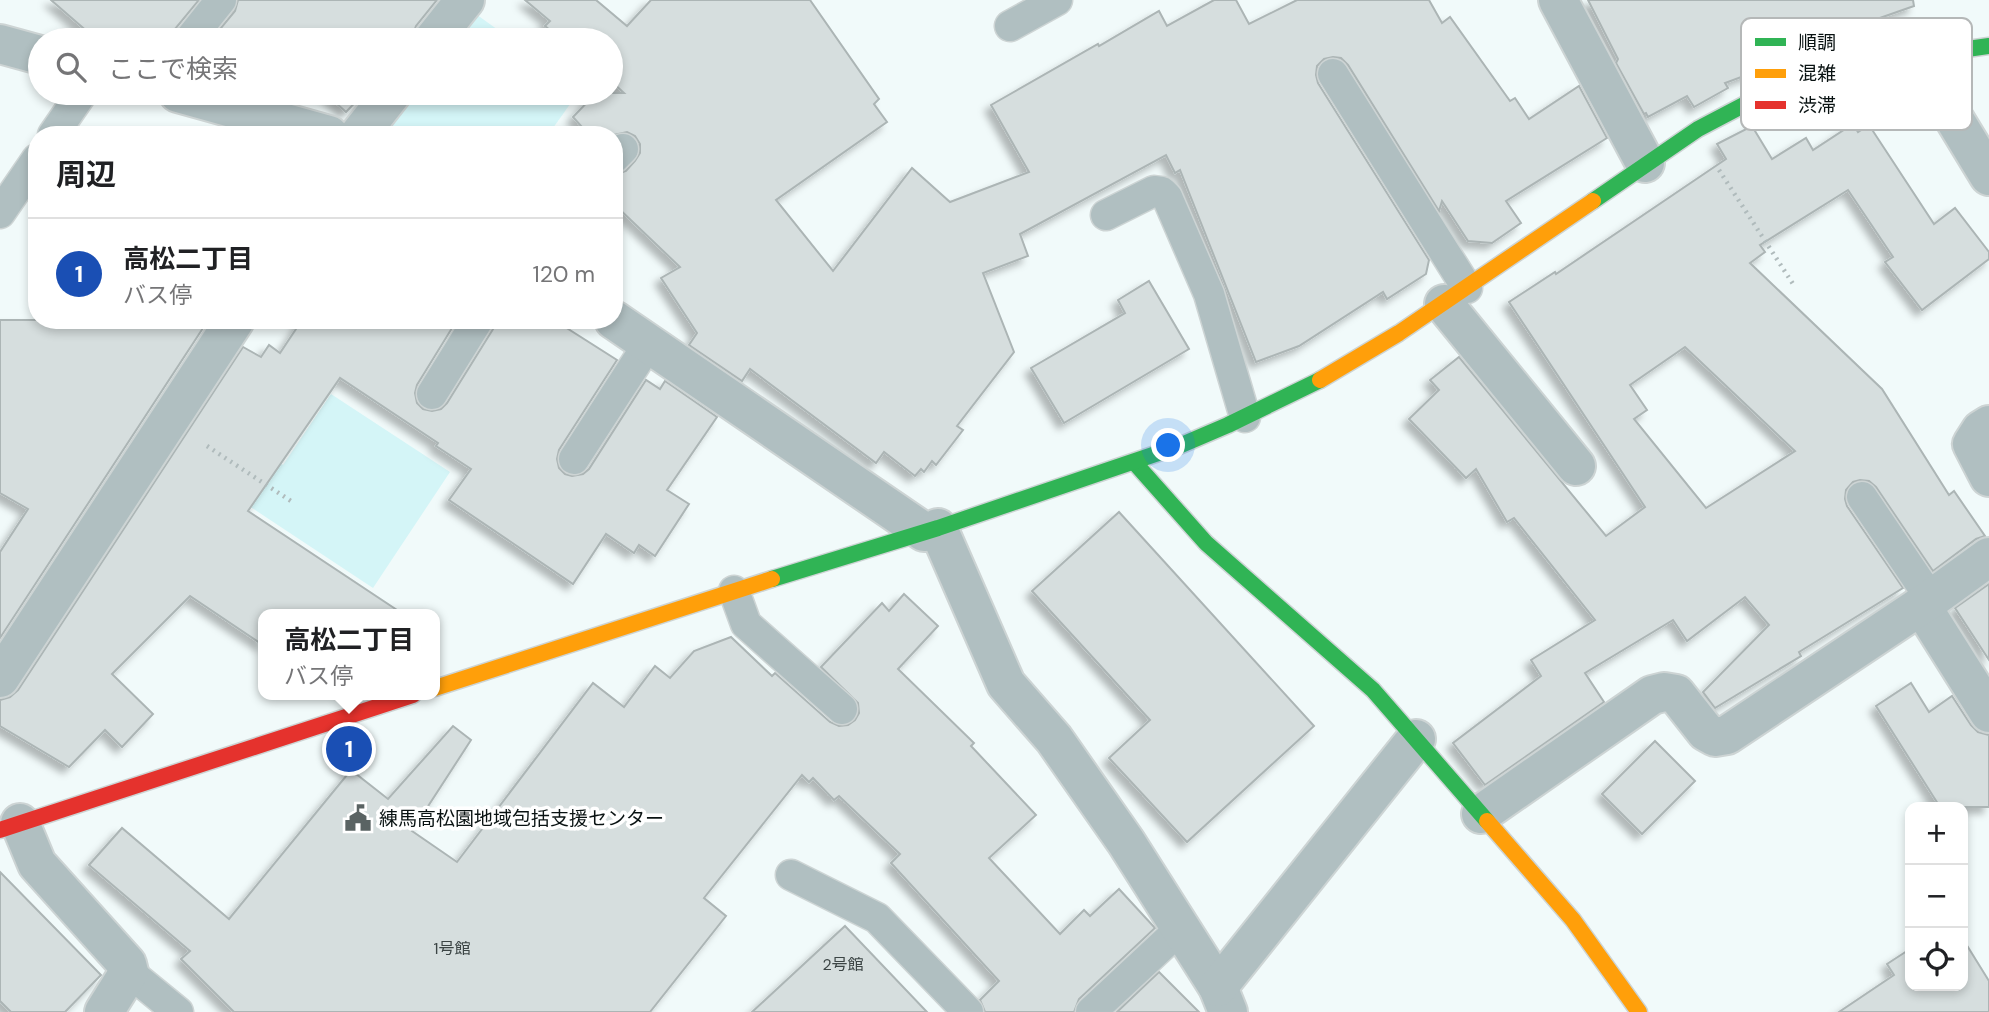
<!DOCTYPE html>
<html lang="ja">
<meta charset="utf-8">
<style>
:root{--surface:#fff;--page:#f6f6f6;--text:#202124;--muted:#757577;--line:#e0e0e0;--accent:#0f766e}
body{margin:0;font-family:"DM Sans","Noto Sans JP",sans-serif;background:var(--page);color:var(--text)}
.controls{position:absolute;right:21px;bottom:21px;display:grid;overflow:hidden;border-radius:14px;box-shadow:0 4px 10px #0003}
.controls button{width:63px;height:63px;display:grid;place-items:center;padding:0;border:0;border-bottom:2px solid var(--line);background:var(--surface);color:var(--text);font:35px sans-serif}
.you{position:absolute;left:1169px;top:446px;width:24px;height:24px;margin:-18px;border:5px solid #fff;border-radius:50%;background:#1a73e8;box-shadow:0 0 0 10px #1a73e833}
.badge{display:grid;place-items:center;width:46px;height:46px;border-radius:50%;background:var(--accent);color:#fff;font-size:23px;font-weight:700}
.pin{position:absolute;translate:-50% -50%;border:4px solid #fff;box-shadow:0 2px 7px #0006}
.popup{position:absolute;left:258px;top:609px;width:182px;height:91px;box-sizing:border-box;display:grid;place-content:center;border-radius:14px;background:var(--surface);filter:drop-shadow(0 2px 5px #0005);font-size:23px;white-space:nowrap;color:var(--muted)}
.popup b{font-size:26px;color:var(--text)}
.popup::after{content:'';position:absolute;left:50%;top:100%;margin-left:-14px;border:14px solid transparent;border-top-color:var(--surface)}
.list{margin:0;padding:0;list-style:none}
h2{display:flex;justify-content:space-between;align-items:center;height:91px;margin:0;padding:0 28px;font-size:30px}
h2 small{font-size:23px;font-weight:400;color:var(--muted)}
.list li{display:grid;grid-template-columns:46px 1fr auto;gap:21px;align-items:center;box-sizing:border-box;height:112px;padding:0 28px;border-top:2px solid var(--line)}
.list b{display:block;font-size:26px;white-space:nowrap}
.list p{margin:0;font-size:23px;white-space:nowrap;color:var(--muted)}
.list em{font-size:23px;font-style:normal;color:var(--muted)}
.icon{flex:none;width:38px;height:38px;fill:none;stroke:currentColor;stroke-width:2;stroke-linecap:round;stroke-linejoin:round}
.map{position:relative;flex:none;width:1989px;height:1012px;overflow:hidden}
.search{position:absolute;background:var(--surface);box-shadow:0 4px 10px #0003;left:28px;top:28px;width:595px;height:77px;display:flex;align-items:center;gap:18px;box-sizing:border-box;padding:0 24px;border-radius:38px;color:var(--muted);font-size:26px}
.panel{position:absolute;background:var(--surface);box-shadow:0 4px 10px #0003;left:28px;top:126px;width:595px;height:203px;border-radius:28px}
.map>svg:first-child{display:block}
.green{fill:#d4f5f7}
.building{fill:#d6dede;stroke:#acb5b5;stroke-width:2;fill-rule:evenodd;filter:url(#shadow)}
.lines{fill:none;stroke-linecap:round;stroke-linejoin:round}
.lane-casing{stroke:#cdd4d4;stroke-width:33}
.street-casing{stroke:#cdd4d4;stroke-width:42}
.fast-casing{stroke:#cdd4d4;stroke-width:19}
.slow-casing{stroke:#cdd4d4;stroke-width:19}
.jam-casing{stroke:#cdd4d4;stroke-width:19}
.path{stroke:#b0bbbc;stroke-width:4.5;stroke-dasharray:2 5;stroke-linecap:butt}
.lane{stroke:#b0bfc1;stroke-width:30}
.street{stroke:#b0bfc1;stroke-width:38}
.fast{stroke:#30b455;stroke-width:16}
.slow{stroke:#ff9f0a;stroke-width:16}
.jam{stroke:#e5322d;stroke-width:16}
.labels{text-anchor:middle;stroke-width:7;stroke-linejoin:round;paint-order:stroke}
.number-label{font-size:16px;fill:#3c4545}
.poi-label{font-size:19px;fill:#091212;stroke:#fff;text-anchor:start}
.key{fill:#fff;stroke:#b5b8b8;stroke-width:2}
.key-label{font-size:19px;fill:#091212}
</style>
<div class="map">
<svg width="1989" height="1012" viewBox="0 0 1989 1012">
<defs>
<filter id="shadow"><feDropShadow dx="-6" dy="6" stdDeviation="3.5" flood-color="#0004"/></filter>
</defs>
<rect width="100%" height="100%" fill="#f1fafa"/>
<g class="green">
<polygon points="473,12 512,40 453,40"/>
<polygon points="415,93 578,93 548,135 393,135 391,125"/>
<polygon points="331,394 450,472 373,588 166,451 195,407 283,465"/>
</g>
<g class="building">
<polygon points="51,0 199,0 175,29 172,40 97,40"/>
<polygon points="238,0 437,0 416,26 411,40 211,40 235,11"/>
<polygon points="525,0 596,0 627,26 651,0 810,0 879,99 874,104 887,122 776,200 833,271 912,168 950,202 1029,172 991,105 1098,44 1099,46 1159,11 1167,26 1214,0 1236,0 1249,24 1297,0 1429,0 1442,23 1450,17 1510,101 1515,98 1529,119 1579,86 1607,138 1506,201 1521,223 1492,243 1468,241 1442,201 1439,211 1348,65 1341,58 1333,57 1324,59 1317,66 1316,75 1318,83 1429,260 1426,274 1387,299 1383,292 1299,346 1256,362 1180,170 1175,173 1166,155 1020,234 1028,256 983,273 1014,352 957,426 963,430 936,465 932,461 924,472 921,469 915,476 884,452 876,463 750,369 742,381 689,345 697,333 661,278 680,267 614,204 614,175 626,171 635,161 640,153 640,144 635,136 627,132 614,135 589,135 573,117 596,93 624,93 611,81 611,40 562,40 545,26 550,21"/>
<polygon points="1588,0 1913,0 1914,6 1811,42 1814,50 1725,83 1728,88 1694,107 1687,96 1648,117 1646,113 1644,114 1616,63 1618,59"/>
<polygon points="325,93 364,93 346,112"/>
<path d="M1853,124L1858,132L1869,125L1934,224L1955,208L1989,252V259L1922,310L1885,262L1893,257L1848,190L1760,245L1765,252L1750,263L1882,389L1949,495L1954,491L1985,536L1976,539L1933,571L1876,487L1869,481L1860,480L1853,482L1846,490L1845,499L1847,506L1903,588L1799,652L1801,656L1715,708L1703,692L1769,625L1745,597L1687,641L1673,620L1585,673L1604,702L1485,785L1453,743L1541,676L1531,660L1595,620L1514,518L1507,522L1476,469L1466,478L1409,419L1439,390L1430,380L1459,357L1606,536L1645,507L1509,302L1555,272L1556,274L1726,159L1717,144L1752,126L1772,159L1806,138L1813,150ZM1685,347L1795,451L1706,508L1634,419L1647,410L1630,385Z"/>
<polygon points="1149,281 1189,349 1064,423 1031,368 1125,313 1118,300"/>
<polygon points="0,320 197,320 205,325 0,638 0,552 28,509 0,493"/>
<polygon points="302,320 457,320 417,385 415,393 417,403 423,409 432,411 441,409 447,403 493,329 495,320 554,320 617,360 559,450 557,459 559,468 565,474 572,476 583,474 589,469 646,380 660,389 665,381 717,417 667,490 689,504 655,556 639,545 634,553 606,534 573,584 449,500 471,469 436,446 438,443 340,378 248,511 403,614 263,614 263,645 190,596 112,674 153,714 122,747 105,730 69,767 0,726 0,700 10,697 18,690 243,347 261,357 269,345 280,353"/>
<polygon points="1119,512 1314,726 1187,842 1109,758 1150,720 1032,591"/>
<polygon points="1989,584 1989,660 1955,608"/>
<polygon points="904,594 938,626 898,669 974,743 971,746 1036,815 989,858 1060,934 1084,910 1090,916 1119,889 1155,928 1079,999 1074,1012 985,1012 980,1000 999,981 891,863 900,854 839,796 834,800 813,778 809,782 802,775 704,898 726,916 650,1012 234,1012 181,959 190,951 89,865 122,828 229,919 351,770 388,799 453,726 471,740 412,831 457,862 593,683 624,707 655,666 670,678 694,651 731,637 772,676 775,673 830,722 839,726 848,725 855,720 859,713 858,703 821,667 882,603 889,611"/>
<polygon points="1911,683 1929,712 1952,696 1971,725 1978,732 1989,735 1989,807 1940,807 1876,706"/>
<polygon points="1655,741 1695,781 1642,834 1602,794"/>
<polygon points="0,872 101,975 65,1012 11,1012 0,1001"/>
<polygon points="845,926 927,1012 752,1012"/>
<polygon points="1963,939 1989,981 1989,1012 1839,1012 1894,975 1887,964 1910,949 1910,986 1963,986"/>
<polygon points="1159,972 1199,1012 1117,1012"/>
</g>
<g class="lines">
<defs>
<g id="lane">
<polyline points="1010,26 1057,0"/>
<polyline points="189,40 221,0"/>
<polyline points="1333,74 1467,288"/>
<polyline points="53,135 82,93"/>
<polyline points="614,158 623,149"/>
<polyline points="0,213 37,159"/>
<polyline points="1106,215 1154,191 1162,192 1167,197 1209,294 1245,417"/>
<polyline points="432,394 478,320"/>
<polyline points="574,459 649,343"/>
<polyline points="1862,497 1931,599"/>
<polyline points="734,591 746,624 842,709"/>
<polyline points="791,875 877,918 968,1012"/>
<polyline points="129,972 178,1012"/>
<polyline points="1091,1012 1180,929"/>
</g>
<g id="street">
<polyline points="1558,0 1645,163"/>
<polyline points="433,40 465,0"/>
<polyline points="0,44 40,55"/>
<polyline points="1916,56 1989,176"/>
<polyline points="178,93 329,135"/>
<polyline points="359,135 392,93"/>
<polyline points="1444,304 1576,466"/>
<polyline points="614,320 924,532"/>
<polyline points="1989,425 1981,430 1972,444 1989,477"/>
<polyline points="938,528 1006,684 1054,739 1126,842 1218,987 1228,1012"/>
<polyline points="1921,605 1989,713"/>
<polyline points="0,678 235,320"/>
<polyline points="1481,814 1652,695 1664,692 1676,694 1706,732 1715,737 1727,735 1931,599 1989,557"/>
<polyline points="20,823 37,864 127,964 129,972 104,1012"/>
<polyline points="1218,987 1416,739"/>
</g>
<g id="fast">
<polyline points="1593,201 1698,129 1776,88 1897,59 1989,46"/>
<polyline points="1134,462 1206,543 1373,690 1487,821"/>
<polyline points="772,579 938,528 1179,446 1228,425 1320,380"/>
</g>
<g id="slow">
<polyline points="1320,380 1399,333 1593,201"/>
<polyline points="435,688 772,579"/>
<polyline points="1487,821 1573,920 1639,1012"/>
</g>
<polyline id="jam" points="0,830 413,695"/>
</defs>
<use href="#lane" class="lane-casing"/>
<use href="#street" class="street-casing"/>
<use href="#fast" class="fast-casing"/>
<use href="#slow" class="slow-casing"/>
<use href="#jam" class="jam-casing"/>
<g class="path">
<polyline points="1719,170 1795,287"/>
<polyline points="207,446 294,503"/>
</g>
<use href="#lane" class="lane"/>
<use href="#street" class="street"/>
<use href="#fast" class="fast"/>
<use href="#slow" class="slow"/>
<use href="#jam" class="jam"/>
</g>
<defs>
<symbol id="civic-bare" viewBox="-9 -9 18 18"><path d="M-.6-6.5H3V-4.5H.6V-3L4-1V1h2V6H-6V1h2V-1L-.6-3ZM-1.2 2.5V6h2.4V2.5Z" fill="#5a6363" stroke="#fff" stroke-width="2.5" paint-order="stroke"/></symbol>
</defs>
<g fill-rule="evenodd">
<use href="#civic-bare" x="339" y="799" width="38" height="38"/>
</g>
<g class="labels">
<g class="number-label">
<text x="452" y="954">1号館</text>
<text x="843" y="970">2号館</text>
</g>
<g class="poi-label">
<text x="379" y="825">練馬高松園地域包括支援センター</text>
</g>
</g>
<rect x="1741" y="18" width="231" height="112" rx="10" class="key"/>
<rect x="1755" y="38" width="31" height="8" fill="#30b455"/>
<rect x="1755" y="69" width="31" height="9" fill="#ff9f0a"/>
<rect x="1755" y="101" width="31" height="8" fill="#e5322d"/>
<g class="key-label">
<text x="1798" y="49">順調</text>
<text x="1798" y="80">混雑</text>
<text x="1798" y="112">渋滞</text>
</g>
</svg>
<div class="controls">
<button>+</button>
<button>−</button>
<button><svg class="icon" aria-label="locate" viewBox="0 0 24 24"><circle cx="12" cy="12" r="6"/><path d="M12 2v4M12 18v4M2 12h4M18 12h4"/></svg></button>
</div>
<div class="you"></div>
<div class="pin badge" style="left:349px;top:749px;background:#1a4fb4">1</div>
<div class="popup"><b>高松二丁目</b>バス停</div>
<div class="search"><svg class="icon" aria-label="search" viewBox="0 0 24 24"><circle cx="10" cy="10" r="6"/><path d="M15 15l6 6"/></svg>ここで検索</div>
<section class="panel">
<h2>周辺<small></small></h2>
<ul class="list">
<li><span class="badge" style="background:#1a4fb4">1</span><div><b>高松二丁目</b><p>バス停</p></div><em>120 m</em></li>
</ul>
</section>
</div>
